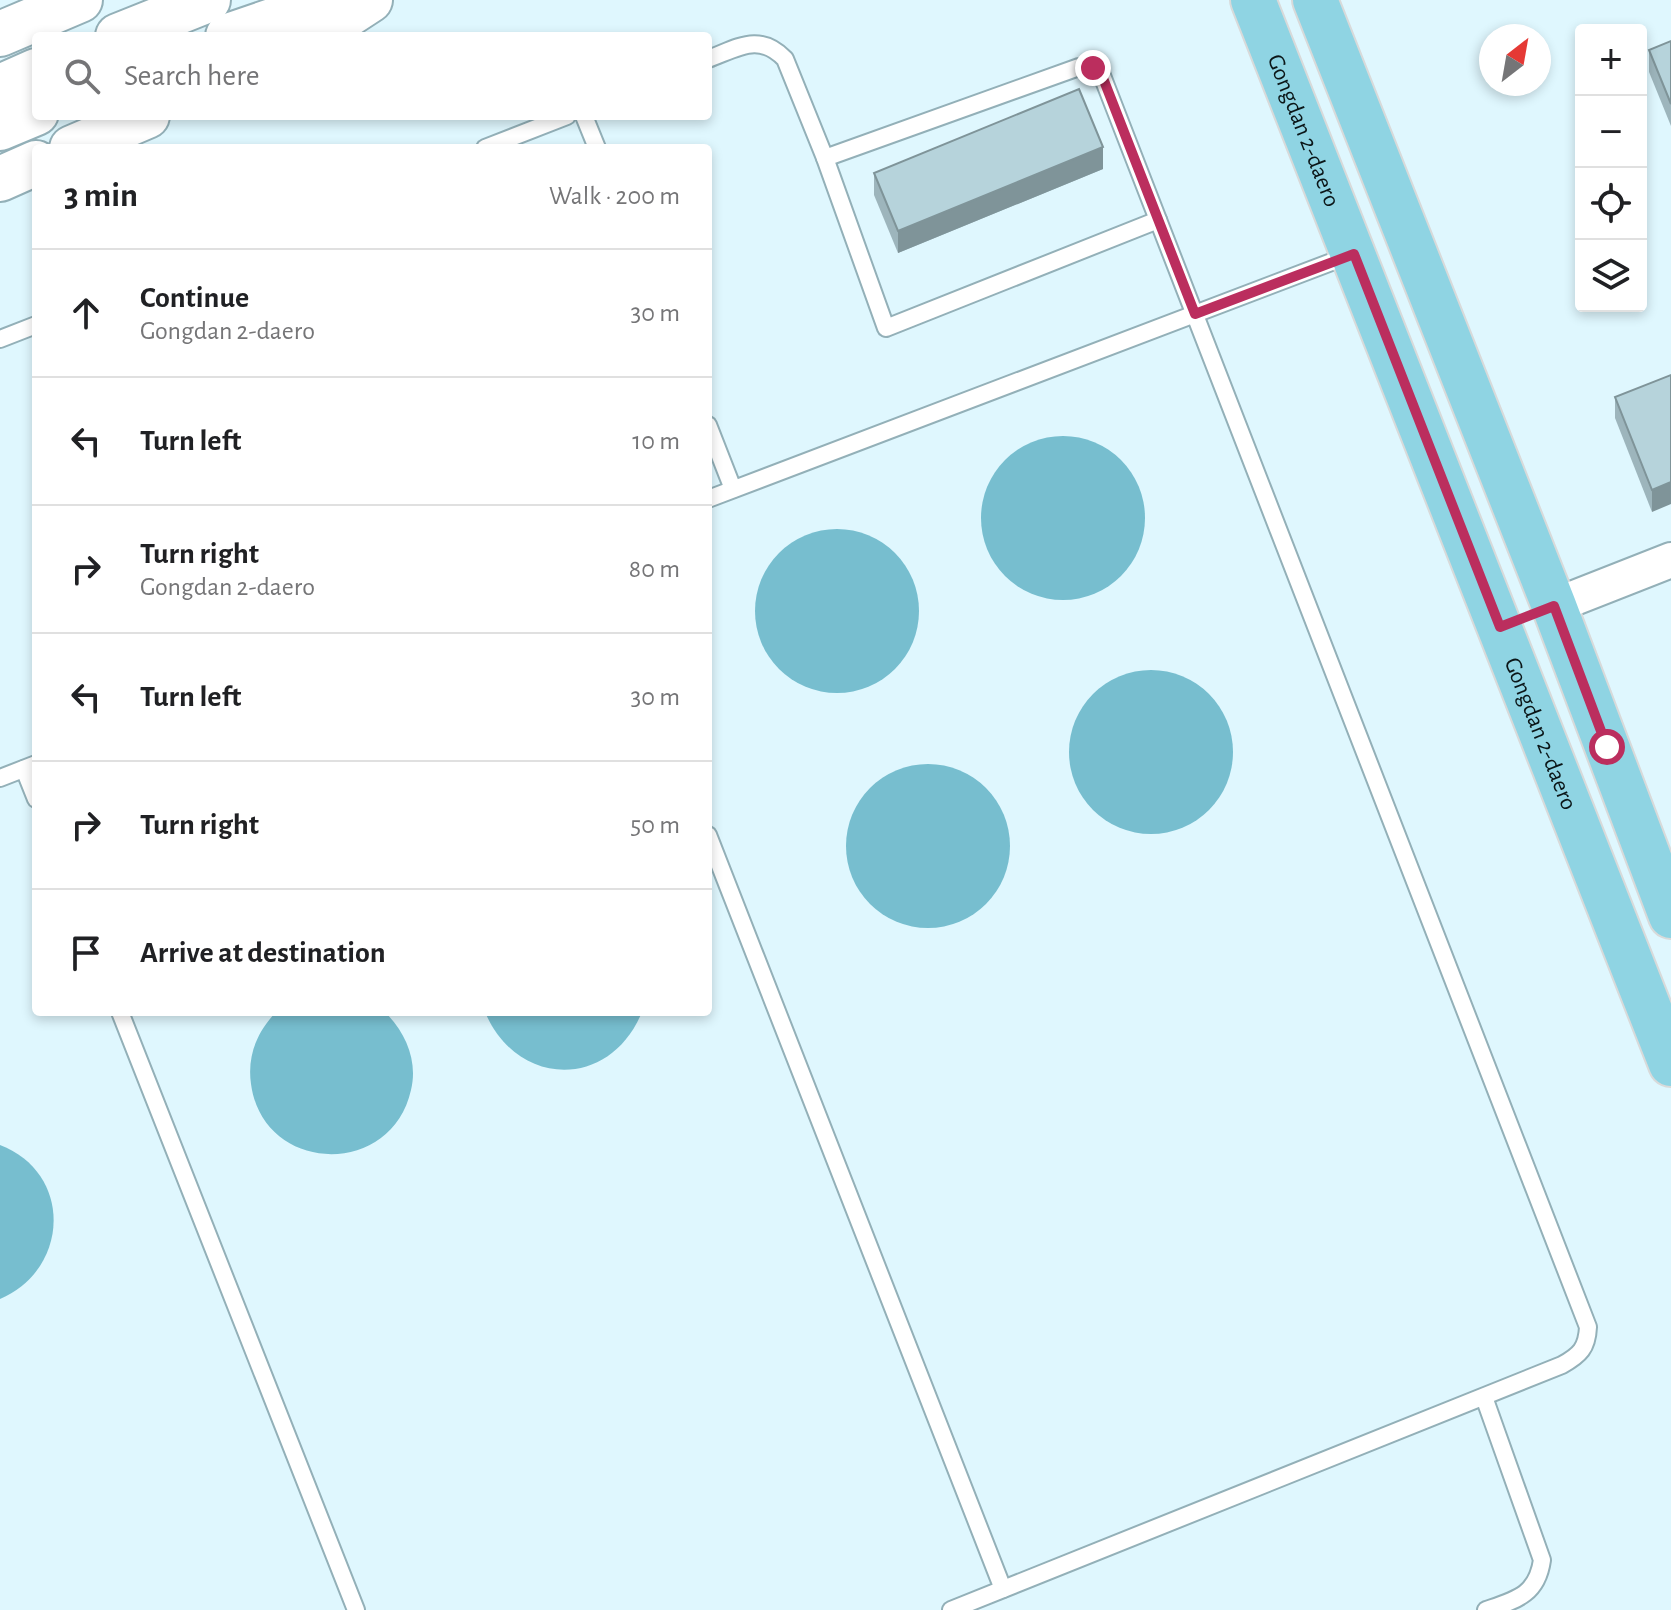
<!DOCTYPE html>
<meta charset="utf-8">
<style>
:root{--surface:#fff;--page:#f2f2f2;--text:#202124;--muted:#757577;--line:#e0e0e0}
body{margin:0;font-family:"Alegreya Sans",sans-serif;background:var(--page);color:var(--text)}
.controls{position:absolute;right:24px;top:24px;display:grid;overflow:hidden;border-radius:8px;box-shadow:0 4px 12px #0003}
.controls button{width:72px;height:72px;display:grid;place-items:center;padding:0;border:0;border-bottom:2px solid var(--line);background:var(--surface);color:var(--text);font:40px sans-serif}
.compass{position:absolute;left:1479px;top:24px;width:72px;height:72px;border-radius:50%;background:var(--surface);box-shadow:0 4px 12px #0003;rotate:31deg}
.stop{position:absolute;width:24px;height:24px;margin:-18px;border:6px solid #bb2e5e;border-radius:50%;background:#fff}
.stop.end{background:#bb2e5e;border-color:#fff;box-shadow:0 2px 8px #0008}
.list{margin:0;padding:0;list-style:none}
h2{display:flex;justify-content:space-between;align-items:center;height:104px;margin:0;padding:0 32px;font-size:34px}
h2 small{font-size:26px;font-weight:400;color:var(--muted)}
.list li{display:grid;grid-template-columns:52px 1fr auto;gap:24px;align-items:center;box-sizing:border-box;height:128px;padding:0 32px;border-top:2px solid var(--line)}
.list b{display:block;font-size:30px;white-space:nowrap}
.list p{margin:0;font-size:26px;white-space:nowrap;color:var(--muted)}
.list em{font-size:26px;font-style:normal;color:var(--muted)}
.icon{flex:none;width:44px;height:44px;fill:none;stroke:currentColor;stroke-width:2;stroke-linecap:round;stroke-linejoin:round}
.map{position:relative;flex:none;width:1671px;height:1610px;overflow:hidden}
.search{position:absolute;background:var(--surface);box-shadow:0 4px 12px #0003;left:32px;top:32px;width:680px;height:88px;display:flex;align-items:center;gap:20px;box-sizing:border-box;padding:0 28px;border-radius:8px;color:var(--muted);font-size:30px}
.panel{position:absolute;background:var(--surface);box-shadow:0 4px 12px #0003;left:32px;top:144px;width:680px;height:872px;border-radius:8px}
.map>svg:first-child{display:block}
.water{fill:#77becf}
.lines{fill:none;stroke-linecap:round;stroke-linejoin:round}
.lane-casing{stroke:#93b0b8;stroke-width:20}
.street-casing{stroke:#93b0b8;stroke-width:38}
.secondary-casing{stroke:#93b0b8;stroke-width:48}
.primary-casing{stroke:#d8dada;stroke-width:48}
.lane{stroke:#fff;stroke-width:16}
.street{stroke:#fff;stroke-width:34}
.secondary{stroke:#fff;stroke-width:44}
.primary{stroke:#8fd4e3;stroke-width:44}
.wall{fill:#9db5bc}
.shaded-wall{fill:#7f9499}
.building{fill:#b6d3db;stroke:#7f9499;stroke-width:2}
.route{stroke:#bb2e5e;stroke-width:10}
.labels{text-anchor:middle;stroke-width:7;stroke-linejoin:round;paint-order:stroke}
.street-label{font-size:24px;fill:#0b1618;stroke:#dff7fe}
</style>
<div class="map">
<svg width="1671" height="1610" viewBox="0 0 1671 1610">
<rect width="100%" height="100%" fill="#dff7fe"/>
<g class="water">
<circle cx="1063" cy="518" r="82"/>
<circle cx="837" cy="611" r="82"/>
<circle cx="1151" cy="752" r="82"/>
<circle cx="928" cy="846" r="82"/>
<path d="M276,1012H385C406,1033 418,1061 411,1090C391,1179 263,1174 251,1084C247,1056 257,1032 276,1012Z"/>
<path d="M485,1012H642C610,1090 517,1088 485,1012Z"/>
<path d="M0,1145C73,1173 70,1269 0,1299Z"/>
</g>
<g class="lines">
<defs>
<g id="lane">
<path d="M708,59C738,48 759,32 785,59L825,158L886,328L1158,220"/>
<polyline points="584,116 597,148"/>
<polyline points="485,148 567,116"/>
<path d="M825,158L1079,67L1093,68L1101,73L1588,1327C1587,1348 1580,1355 1562,1365L951,1610"/>
<polyline points="0,339 36,325"/>
<polyline points="708,425 733,489"/>
<polyline points="708,499 1350,255"/>
<polyline points="24,769 36,799"/>
<polyline points="0,778 36,764"/>
<polyline points="708,835 1003,1589"/>
<polyline points="120,1012 356,1610"/>
<path d="M1484,1397L1542,1560C1537,1595 1516,1600 1486,1610"/>
</g>
<polyline id="street" points="1554,606 1671,560"/>
<g id="secondary">
<polyline points="0,34 80,0"/>
<polyline points="118,36 208,0"/>
<polyline points="228,36 333,0"/>
<polyline points="315,36 370,0"/>
<polyline points="0,87 36,71"/>
<polyline points="0,128 36,113"/>
<polyline points="72,148 147,116"/>
<polyline points="0,179 36,163"/>
</g>
<g id="primary">
<path id="s1" d="M1253,0L1671,1064"/>
<polyline points="1315,0 1554,606 1671,916"/>
</g>
</defs>
<use href="#lane" class="lane-casing"/>
<use href="#street" class="street-casing"/>
<use href="#secondary" class="secondary-casing"/>
<use href="#primary" class="primary-casing"/>
<use href="#lane" class="lane"/>
<use href="#street" class="street"/>
<use href="#secondary" class="secondary"/>
<use href="#primary" class="primary"/>
</g>
<g class="wall">
<polygon points="1671,41 1671,126 1649,72 1649,50"/>
<polygon points="1103,169 898,253 874,195 874,173"/>
<polygon points="1671,375 1652,512 1615,418 1615,397"/>
</g>
<g class="shaded-wall">
<polygon points="1103,147 1103,169 898,253 898,231"/>
<polygon points="1671,482 1671,504 1652,512 1652,490"/>
</g>
<g class="building">
<polygon points="1671,41 1671,104 1649,50"/>
<polygon points="1079,89 1103,147 898,231 874,173"/>
<polygon points="1671,375 1671,482 1652,490 1615,397"/>
</g>
<g class="lines">
<polyline class="route" points="1093,68 1101,73 1195,314 1354,254 1500,627 1554,606 1607,747"/>
</g>
<g class="labels">
<g class="street-label">
<text dy="8" stroke="none"><textPath href="#s1" startOffset="140">Gongdan 2-daero</textPath></text>
<text dy="8" stroke="none"><textPath href="#s1" startOffset="788">Gongdan 2-daero</textPath></text>
</g>
</g>
</svg>
<div class="controls">
<button>+</button>
<button>−</button>
<button><svg class="icon" aria-label="locate" viewBox="0 0 24 24"><circle cx="12" cy="12" r="6"/><path d="M12 2v4M12 18v4M2 12h4M18 12h4"/></svg></button>
<button><svg class="icon" aria-label="layers" viewBox="0 0 24 24"><path d="M12 4l9 5-9 5-9-5zM3 14l9 5 9-5"/></svg></button>
</div>
<svg class="compass" viewBox="-18 -18 36 36"><path d="M0-13l5 13h-10z" fill="#e53935"/><path d="M0 13l5-13h-10z" fill="#757577"/></svg>
<div class="stop" style="left:1607px;top:747px"></div>
<div class="stop end" style="left:1093px;top:68px"></div>
<div class="search"><svg class="icon" aria-label="search" viewBox="0 0 24 24"><circle cx="10" cy="10" r="6"/><path d="M15 15l6 6"/></svg>Search here</div>
<section class="panel">
<h2>3 min<small>Walk · 200 m</small></h2>
<ul class="list">
<li><svg class="icon" aria-label="ahead" viewBox="0 0 24 24"><path d="M12 20V5M6 11l6-6 6 6"/></svg><div><b>Continue</b><p>Gongdan 2-daero</p></div><em>30 m</em></li>
<li><svg class="icon" aria-label="left" viewBox="0 0 24 24"><path d="M17 20v-9H6M10 6l-5 5 5 5"/></svg><div><b>Turn left</b></div><em>10 m</em></li>
<li><svg class="icon" aria-label="right" viewBox="0 0 24 24"><path d="M7 20v-9h11M14 6l5 5-5 5"/></svg><div><b>Turn right</b><p>Gongdan 2-daero</p></div><em>80 m</em></li>
<li><svg class="icon" aria-label="left" viewBox="0 0 24 24"><path d="M17 20v-9H6M10 6l-5 5 5 5"/></svg><div><b>Turn left</b></div><em>30 m</em></li>
<li><svg class="icon" aria-label="right" viewBox="0 0 24 24"><path d="M7 20v-9h11M14 6l5 5-5 5"/></svg><div><b>Turn right</b></div><em>50 m</em></li>
<li><svg class="icon" aria-label="arrive" viewBox="0 0 24 24"><path d="M6 21V4h12l-3 4 3 4H6"/></svg><div><b>Arrive at destination</b></div></li>
</ul>
</section>
</div>
